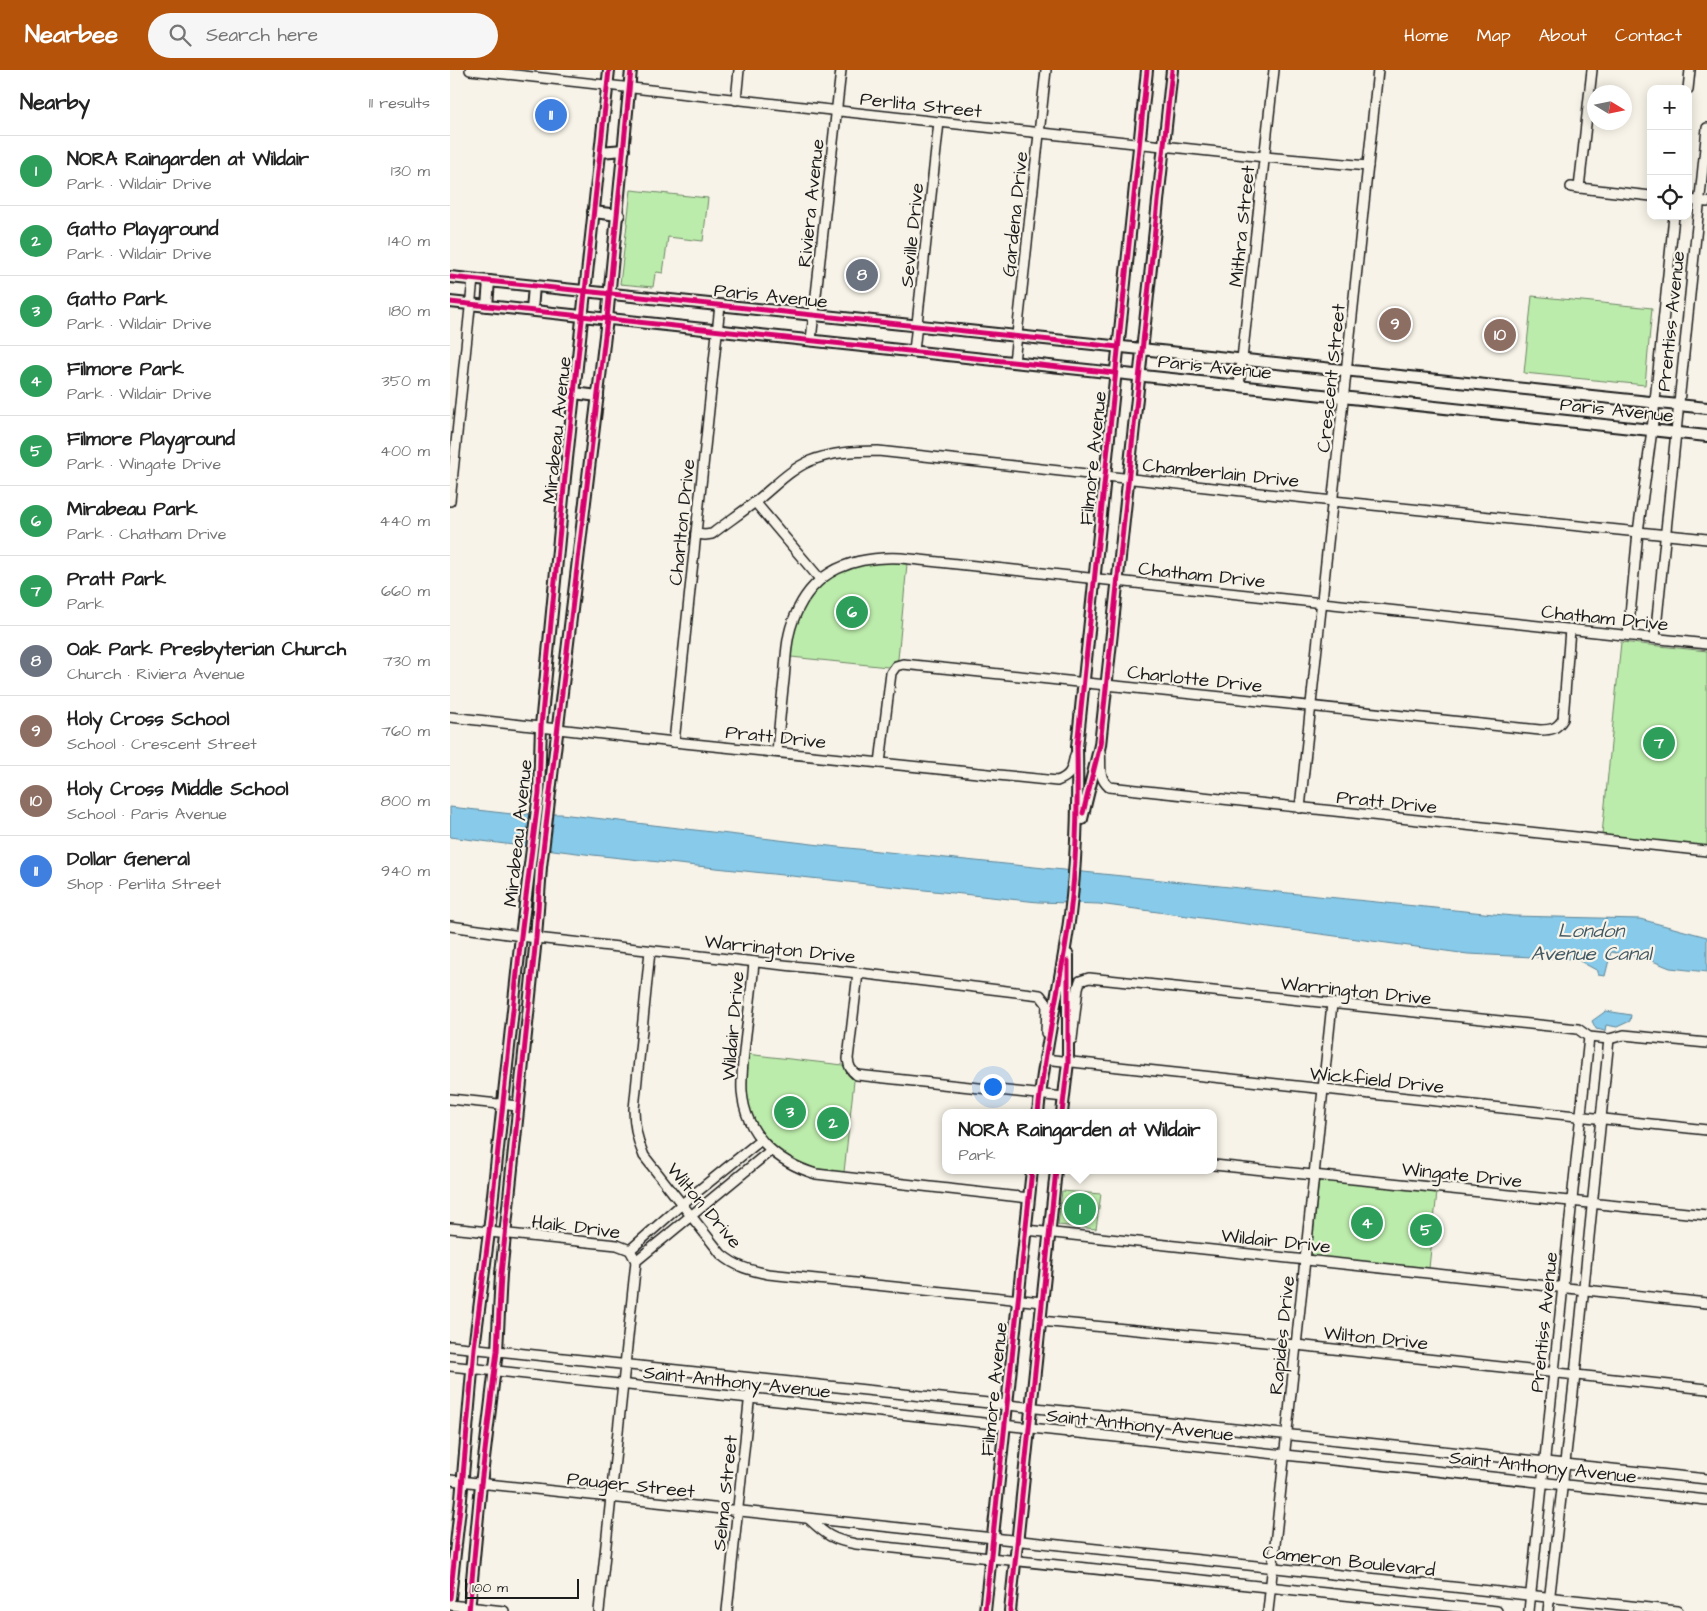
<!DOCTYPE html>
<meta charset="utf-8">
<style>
:root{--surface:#fff;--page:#f6f6f6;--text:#222;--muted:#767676;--line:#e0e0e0;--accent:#b45309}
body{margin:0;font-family:"Architects Daughter",sans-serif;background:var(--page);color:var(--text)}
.controls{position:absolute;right:15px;top:15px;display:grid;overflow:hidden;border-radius:10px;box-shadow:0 2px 12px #0003}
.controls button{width:45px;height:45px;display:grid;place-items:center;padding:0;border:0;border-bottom:1px solid var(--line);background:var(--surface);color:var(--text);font:25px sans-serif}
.compass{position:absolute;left:1137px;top:15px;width:45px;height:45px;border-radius:50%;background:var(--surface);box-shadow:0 2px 12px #0003;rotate:100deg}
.scale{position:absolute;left:15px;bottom:12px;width:114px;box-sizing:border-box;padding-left:5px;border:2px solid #1c1c1c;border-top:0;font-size:14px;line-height:18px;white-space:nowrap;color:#1c1c1c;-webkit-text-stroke:4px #f7f3e8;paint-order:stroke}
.you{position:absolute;left:542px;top:1016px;width:18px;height:18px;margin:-12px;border:4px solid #fff;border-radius:50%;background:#1a73e8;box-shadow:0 0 0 8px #1a73e833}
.badge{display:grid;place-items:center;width:32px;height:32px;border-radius:50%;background:var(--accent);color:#fff;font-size:16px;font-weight:700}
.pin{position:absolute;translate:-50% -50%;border:2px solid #fff;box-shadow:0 1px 5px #0006}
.popup{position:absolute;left:492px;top:1039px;width:275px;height:65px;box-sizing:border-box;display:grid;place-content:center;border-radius:10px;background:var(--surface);filter:drop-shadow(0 1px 4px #0005);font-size:16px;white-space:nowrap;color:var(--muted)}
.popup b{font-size:19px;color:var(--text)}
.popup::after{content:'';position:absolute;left:50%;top:100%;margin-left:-10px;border:10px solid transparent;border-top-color:var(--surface)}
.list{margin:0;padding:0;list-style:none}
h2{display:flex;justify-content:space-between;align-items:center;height:65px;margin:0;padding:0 20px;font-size:21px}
h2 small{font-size:16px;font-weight:400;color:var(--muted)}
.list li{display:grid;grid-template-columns:32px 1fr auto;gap:15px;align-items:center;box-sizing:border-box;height:70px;padding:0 20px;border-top:1px solid var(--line)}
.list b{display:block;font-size:19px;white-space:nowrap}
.list p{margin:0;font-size:16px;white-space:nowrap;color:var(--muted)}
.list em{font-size:16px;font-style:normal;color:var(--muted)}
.icon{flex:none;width:28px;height:28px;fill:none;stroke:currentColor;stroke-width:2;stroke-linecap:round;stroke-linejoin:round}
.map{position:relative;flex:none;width:1257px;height:1541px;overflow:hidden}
header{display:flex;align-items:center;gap:30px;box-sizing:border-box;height:70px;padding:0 25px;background:var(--accent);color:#fff}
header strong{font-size:24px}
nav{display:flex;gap:28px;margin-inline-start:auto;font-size:18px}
.search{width:350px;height:45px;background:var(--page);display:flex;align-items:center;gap:12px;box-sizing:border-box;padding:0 18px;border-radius:28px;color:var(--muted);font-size:19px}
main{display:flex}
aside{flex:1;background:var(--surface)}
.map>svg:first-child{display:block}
.green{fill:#bcecab;stroke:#6c8464}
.water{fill:#88cae9;stroke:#5d8497}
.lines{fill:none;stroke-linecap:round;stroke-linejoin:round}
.minor-casing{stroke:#1c1c1c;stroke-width:12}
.tertiary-casing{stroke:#1c1c1c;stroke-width:14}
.minor{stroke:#f7f3e8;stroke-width:9}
.tertiary{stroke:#f7f3e8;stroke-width:10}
.cycleway-casing{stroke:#f7f3e8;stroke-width:8}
.cycleway{stroke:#d6006c;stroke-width:5}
.labels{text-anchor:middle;stroke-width:4.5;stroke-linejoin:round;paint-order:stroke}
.street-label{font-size:19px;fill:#1c1c1c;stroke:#f7f3e8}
.water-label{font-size:20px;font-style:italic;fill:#425964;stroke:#f7f3e8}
</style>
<header>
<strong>Nearbee</strong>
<div class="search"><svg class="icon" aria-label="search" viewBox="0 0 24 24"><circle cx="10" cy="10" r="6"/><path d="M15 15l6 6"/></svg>Search here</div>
<nav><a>Home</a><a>Map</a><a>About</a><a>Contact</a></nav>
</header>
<main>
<aside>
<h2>Nearby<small>11 results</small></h2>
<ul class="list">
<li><span class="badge" style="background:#2e9e5b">1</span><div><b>NORA Raingarden at Wildair</b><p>Park · Wildair Drive</p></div><em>130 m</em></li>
<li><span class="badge" style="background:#2e9e5b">2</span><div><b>Gatto Playground</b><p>Park · Wildair Drive</p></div><em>140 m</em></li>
<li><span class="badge" style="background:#2e9e5b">3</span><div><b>Gatto Park</b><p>Park · Wildair Drive</p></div><em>180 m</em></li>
<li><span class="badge" style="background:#2e9e5b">4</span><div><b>Filmore Park</b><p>Park · Wildair Drive</p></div><em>350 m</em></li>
<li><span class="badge" style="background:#2e9e5b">5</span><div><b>Filmore Playground</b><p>Park · Wingate Drive</p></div><em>400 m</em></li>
<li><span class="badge" style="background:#2e9e5b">6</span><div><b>Mirabeau Park</b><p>Park · Chatham Drive</p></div><em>440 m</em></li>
<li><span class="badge" style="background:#2e9e5b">7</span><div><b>Pratt Park</b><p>Park</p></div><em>660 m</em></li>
<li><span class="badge" style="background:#6b7280">8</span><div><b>Oak Park Presbyterian Church</b><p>Church · Riviera Avenue</p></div><em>730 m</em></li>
<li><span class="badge" style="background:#8d6e63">9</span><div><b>Holy Cross School</b><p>School · Crescent Street</p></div><em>760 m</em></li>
<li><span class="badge" style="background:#8d6e63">10</span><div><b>Holy Cross Middle School</b><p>School · Paris Avenue</p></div><em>800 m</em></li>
<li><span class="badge" style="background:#3f7fe0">11</span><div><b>Dollar General</b><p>Shop · Perlita Street</p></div><em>940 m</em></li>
</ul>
</aside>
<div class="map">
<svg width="1257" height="1541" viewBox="0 0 1257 1541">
<rect width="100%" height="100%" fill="#f7f3e8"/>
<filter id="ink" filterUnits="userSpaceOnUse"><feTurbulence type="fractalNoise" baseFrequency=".02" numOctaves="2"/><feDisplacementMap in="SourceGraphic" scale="10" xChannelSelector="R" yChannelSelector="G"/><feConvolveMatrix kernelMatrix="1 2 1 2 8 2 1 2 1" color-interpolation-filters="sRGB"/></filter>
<g filter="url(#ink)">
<g class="green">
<polygon points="181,120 258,128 253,171 218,167 213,203 207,202 205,204 203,217 170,214"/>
<polygon points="1082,226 1202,238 1195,315 1074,303"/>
<path d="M436,492L457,494L448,589L438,597L341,587C342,578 342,569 344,560C353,528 380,501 413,494C420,492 428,493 436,492Z"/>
<polygon points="1171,572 1257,581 1257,776 1152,765"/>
<path d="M296,984L393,995L398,1005L404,1011L394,1102C381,1101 368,1100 356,1095C322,1083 297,1051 295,1015C295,1005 296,994 296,984Z"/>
<polygon points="869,1110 987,1122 979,1198 861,1186"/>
<polygon points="612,1121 651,1124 646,1159 608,1155"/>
</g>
<g class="water">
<polygon points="0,737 62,744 111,744 379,776 1063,846 1190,849 1257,867 1257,902 1220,898 1195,888 1161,882 1155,906 1148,905 1148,901 1126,889 1018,884 649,834 588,832 143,785 0,767"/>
<polygon points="1156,941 1181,945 1180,951 1167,957 1156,955 1155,961 1146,959 1142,951"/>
</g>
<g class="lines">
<defs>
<g id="minor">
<polyline points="20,0 489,52 815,87 918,96"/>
<polyline points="1238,19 1240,0"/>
<polyline points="286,30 289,0"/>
<polyline points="1121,117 1201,126"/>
<polyline points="1129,118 1142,0"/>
<polyline points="1238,130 1257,132"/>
<polyline points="361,270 391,0"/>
<polyline points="464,281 489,52"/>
<polyline points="564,292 596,0"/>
<polyline points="789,316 824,0"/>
<polyline points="0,431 23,209"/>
<polyline points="305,432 370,509"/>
<path d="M246,464L255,465L262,464C276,453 291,443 305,432C323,418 339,400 360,391C382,382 405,381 428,381L883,431L1257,469"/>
<polyline points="1178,565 1188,462 1202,360 1224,146"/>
<polyline points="1205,568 1257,58"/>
<path d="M0,647L224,672L607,711C622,706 622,698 625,685"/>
<polyline points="224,672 270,235"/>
<path d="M650,681C652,696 647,706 659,717L1257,781"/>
<path d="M327,682C329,658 331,634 334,610C336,589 336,565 345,546C364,499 404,486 451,488L1257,574"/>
<path d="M430,693L441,603L446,596L453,594L1090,660C1101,660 1107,659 1113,649L1120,559"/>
<polyline points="850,738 928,0"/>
<polyline points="0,856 86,868 408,903 590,925 597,934 596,963"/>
<path d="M200,881L184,1039C184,1056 187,1070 194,1086L271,1184C286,1197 300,1200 318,1204L592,1232"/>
<path d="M304,892C302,916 299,940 296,964C294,983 291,1002 292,1021C295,1065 327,1092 366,1104L579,1128"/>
<path d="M408,903L398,989C399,996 400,1000 407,1005L614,1027"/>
<polyline points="622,969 628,918 630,911 639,908 1128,959 1139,967 1159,969 1174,965 1257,973"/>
<polyline points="595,984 594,989 1257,1060"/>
<polyline points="0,1029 68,1036"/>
<polyline points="764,1095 1257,1145"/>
<polyline points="0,1158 167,1175 180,1180 186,1191"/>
<polyline points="576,1160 1257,1233"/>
<polyline points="180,1180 232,1134 311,1070"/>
<polyline points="590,1251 846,1275 1257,1319"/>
<polyline points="0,1276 1257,1409"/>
<polyline points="0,1296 1257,1430"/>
<polyline points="619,1363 622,1341"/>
<polyline points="0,1410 1228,1541"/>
<path d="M359,1449C376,1465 383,1470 406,1474L1047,1541"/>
<polyline points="0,1535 54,1541"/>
<polyline points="149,1541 186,1191 320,1081"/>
<polyline points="277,1541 301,1314 304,1309"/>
<polyline points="818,1541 882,934"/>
<polyline points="1079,1541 1139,967"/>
<polyline points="1098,1541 1125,1305 1159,969"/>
</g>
<g id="tertiary">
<polyline points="150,82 174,80"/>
<polyline points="143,142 169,145"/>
<polyline points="0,207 1257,338"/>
<polyline points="0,232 1257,366"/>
<polyline points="37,236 39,211"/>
<polyline points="82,240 84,216"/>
<polyline points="124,323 148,326"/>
<polyline points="632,749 650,675 722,0"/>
<path d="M588,1043C594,981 609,921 618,859C627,799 628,738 627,677L697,0"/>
<polyline points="612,1043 618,992 618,885"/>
<polyline points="0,1528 11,1429 24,1278 39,1162 71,866 89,723 91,656 115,407 159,0"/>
<polyline points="19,1541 31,1414 47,1281 51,1204 86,868 91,797 157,249 181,0"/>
<polyline points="535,1541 582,1100"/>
<polyline points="560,1541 606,1100"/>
</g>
</defs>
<use href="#minor" class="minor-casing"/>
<use href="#tertiary" class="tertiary-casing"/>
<use href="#minor" class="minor"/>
<use href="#tertiary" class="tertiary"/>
<defs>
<g id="cycleway">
<polyline points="0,207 668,277"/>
<polyline points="0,232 665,303"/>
<polyline points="633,743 650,675 722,0"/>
<path d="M588,1043C594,981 609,921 618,859C627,799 628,738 627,677L697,0"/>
<polyline points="612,1043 618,992 618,891"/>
<polyline points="0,1528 11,1429 24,1278 39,1162 71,866 89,723 91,656 115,407 159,0"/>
<polyline points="19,1541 31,1414 47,1281 51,1204 86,868 91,797 157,249 181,0"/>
<polyline points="535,1541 582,1100"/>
<polyline points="560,1541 606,1100"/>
</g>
</defs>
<use href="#cycleway" class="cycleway-casing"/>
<use href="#cycleway" class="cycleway"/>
</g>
</g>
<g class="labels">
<g class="street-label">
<text transform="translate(471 34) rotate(6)" y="7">Perlita Street</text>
<text transform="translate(360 133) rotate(-84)" y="7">Riviera Avenue</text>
<text transform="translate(564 144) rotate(-84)" y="7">Gardena Drive</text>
<text transform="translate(791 156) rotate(-84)" y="7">Mithra Street</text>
<text transform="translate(461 165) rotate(-84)" y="7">Seville Drive</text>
<text transform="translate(321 225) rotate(6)" y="7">Paris Avenue</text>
<text transform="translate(1220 251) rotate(-84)" y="7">Prentiss Avenue</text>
<text transform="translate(765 296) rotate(6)" y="7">Paris Avenue</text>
<text transform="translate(880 308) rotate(-84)" y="7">Crescent Street</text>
<text transform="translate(1167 339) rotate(6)" y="7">Paris Avenue</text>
<text transform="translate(106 360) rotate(-84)" y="7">Mirabeau Avenue</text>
<text transform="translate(642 388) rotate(-84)" y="7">Filmore Avenue</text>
<text transform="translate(771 402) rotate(6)" y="7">Chamberlain Drive</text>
<text transform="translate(231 452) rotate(-84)" y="7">Charlton Drive</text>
<text transform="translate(752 504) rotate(6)" y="7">Chatham Drive</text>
<text transform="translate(1155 547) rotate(6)" y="7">Chatham Drive</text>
<text transform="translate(745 608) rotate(6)" y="7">Charlotte Drive</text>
<text transform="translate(326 666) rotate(6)" y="7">Pratt Drive</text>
<text transform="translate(937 731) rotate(6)" y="7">Pratt Drive</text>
<text transform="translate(67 763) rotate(-84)" y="7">Mirabeau Avenue</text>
<text transform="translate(330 878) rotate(6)" y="7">Warrington Drive</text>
<text transform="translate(906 920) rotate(6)" y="7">Warrington Drive</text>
<text transform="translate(282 956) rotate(-85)" y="7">Wildair Drive</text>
<text transform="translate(927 1009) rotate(6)" y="7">Wickfield Drive</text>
<text transform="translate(1012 1104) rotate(6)" y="7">Wingate Drive</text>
<text transform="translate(255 1135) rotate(50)" y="7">Wilton Drive</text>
<text transform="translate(126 1156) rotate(7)" y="7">Haik Drive</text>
<text transform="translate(826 1170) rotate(6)" y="7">Wildair Drive</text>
<text transform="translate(1093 1252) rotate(-84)" y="7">Prentiss Avenue</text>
<text transform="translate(831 1265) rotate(-84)" y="7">Rapides Drive</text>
<text transform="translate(926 1267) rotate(6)" y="7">Wilton Drive</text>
<text transform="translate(287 1311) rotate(6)" y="7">Saint Anthony Avenue</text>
<text transform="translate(543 1319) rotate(-84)" y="7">Filmore Avenue</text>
<text transform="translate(690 1354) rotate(6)" y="7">Saint Anthony Avenue</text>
<text transform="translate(1093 1396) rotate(6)" y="7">Saint Anthony Avenue</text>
<text transform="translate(181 1414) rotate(6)" y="7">Pauger Street</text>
<text transform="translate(274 1423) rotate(-84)" y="7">Selma Street</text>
<text transform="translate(899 1490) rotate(6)" y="7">Cameron Boulevard</text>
</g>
<g class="water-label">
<text x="1141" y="867">London<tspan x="1141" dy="23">Avenue Canal</tspan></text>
</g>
</g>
</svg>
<div class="controls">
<button>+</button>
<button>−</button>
<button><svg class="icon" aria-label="locate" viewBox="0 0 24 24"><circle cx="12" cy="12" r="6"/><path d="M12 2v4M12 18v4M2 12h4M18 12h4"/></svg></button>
</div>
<svg class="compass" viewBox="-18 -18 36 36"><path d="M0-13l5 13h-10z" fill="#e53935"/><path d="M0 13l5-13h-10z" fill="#767676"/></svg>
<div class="scale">100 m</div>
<div class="you"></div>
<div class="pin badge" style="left:630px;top:1139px;background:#2e9e5b">1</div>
<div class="popup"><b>NORA Raingarden at Wildair</b>Park</div>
<div class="pin badge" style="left:383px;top:1053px;background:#2e9e5b">2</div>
<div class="pin badge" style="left:340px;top:1042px;background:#2e9e5b">3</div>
<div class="pin badge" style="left:917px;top:1153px;background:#2e9e5b">4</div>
<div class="pin badge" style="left:976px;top:1160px;background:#2e9e5b">5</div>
<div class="pin badge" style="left:402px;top:542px;background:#2e9e5b">6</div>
<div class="pin badge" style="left:1209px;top:673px;background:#2e9e5b">7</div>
<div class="pin badge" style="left:412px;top:205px;background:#6b7280">8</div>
<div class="pin badge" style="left:945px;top:254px;background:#8d6e63">9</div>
<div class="pin badge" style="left:1050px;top:265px;background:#8d6e63">10</div>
<div class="pin badge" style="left:101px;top:45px;background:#3f7fe0">11</div>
</div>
</main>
